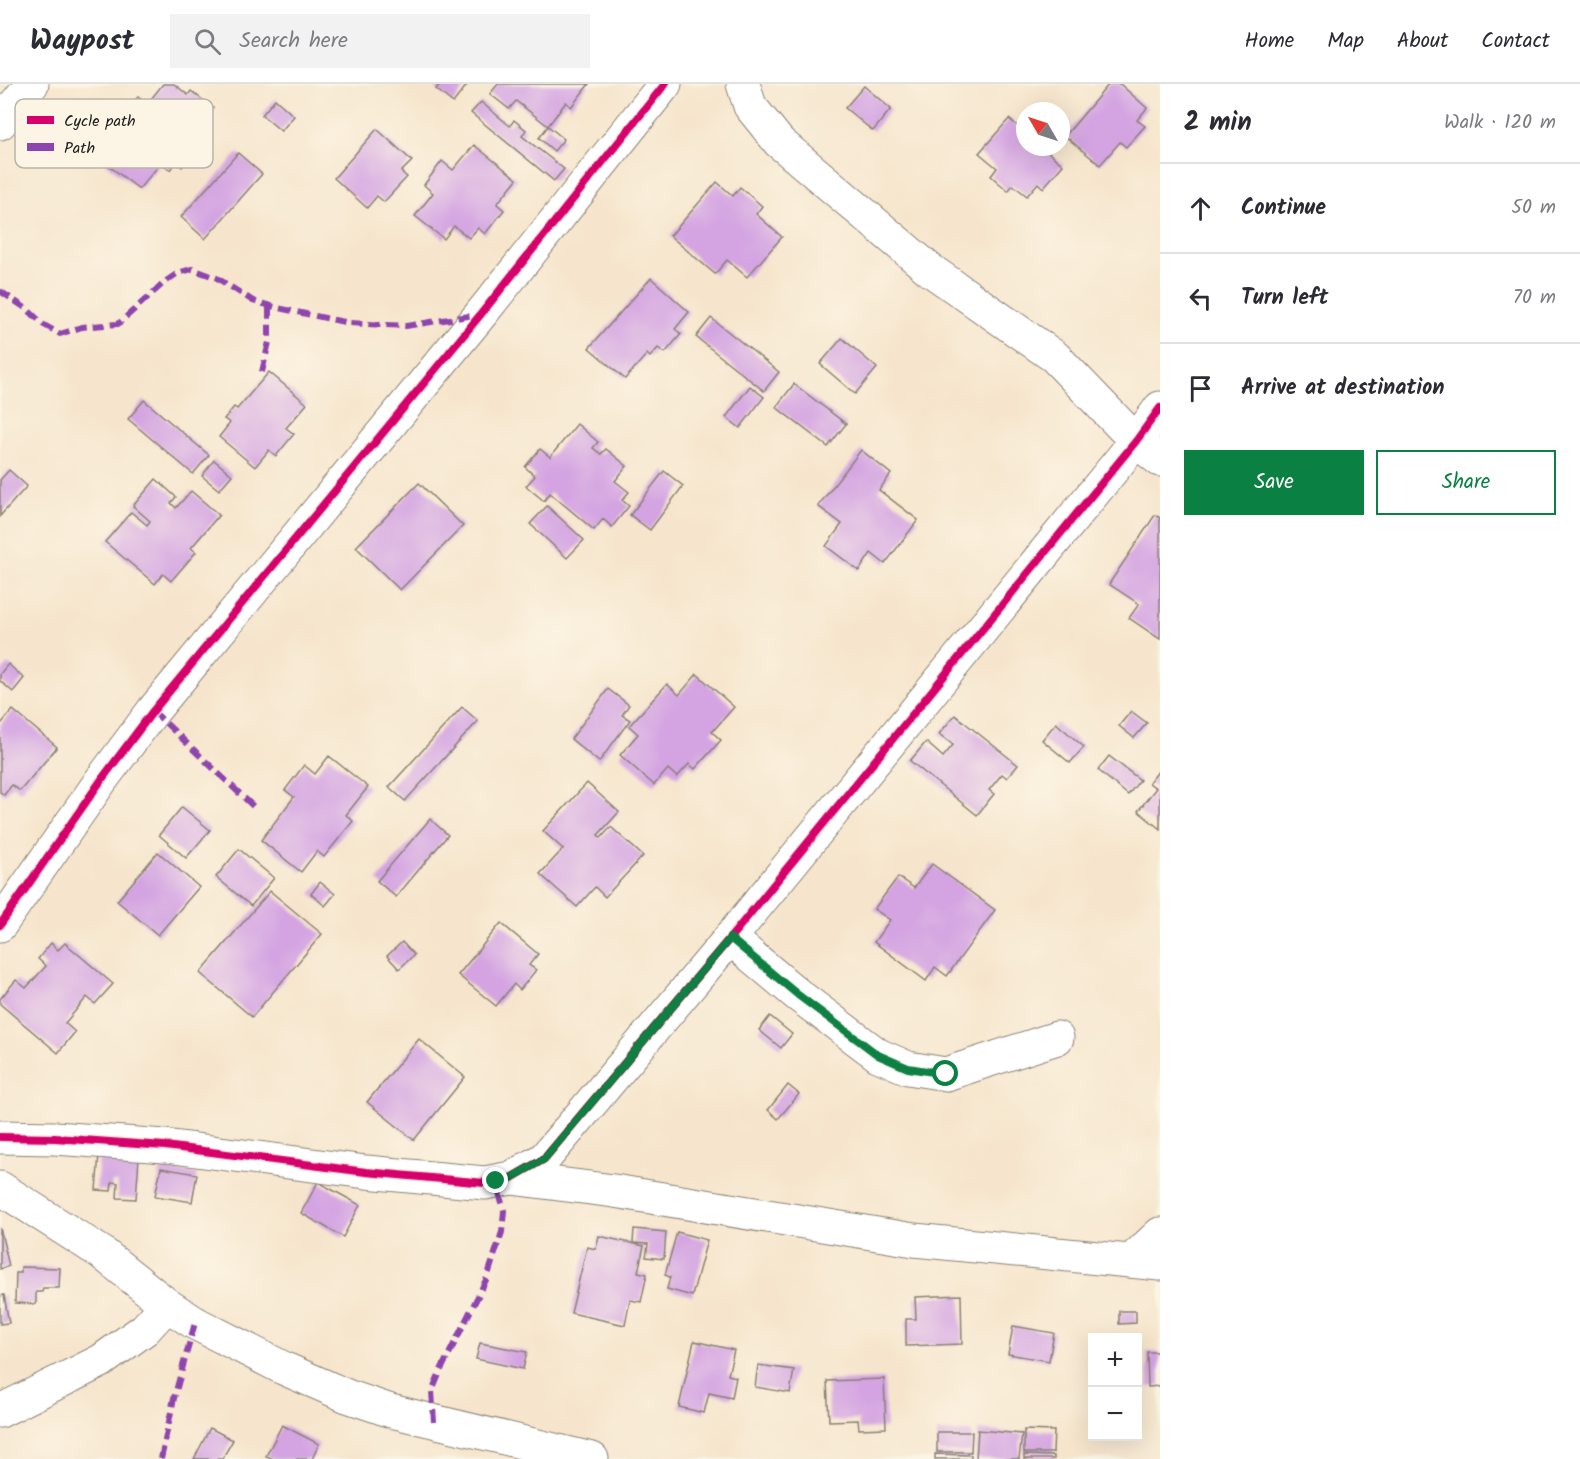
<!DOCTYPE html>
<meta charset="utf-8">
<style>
:root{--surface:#fff;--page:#f2f2f3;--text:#2b2b33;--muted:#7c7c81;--line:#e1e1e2;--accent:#0b8043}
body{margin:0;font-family:Kalam,sans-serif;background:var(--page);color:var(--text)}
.controls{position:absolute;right:18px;bottom:18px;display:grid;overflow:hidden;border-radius:0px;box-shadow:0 6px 24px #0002}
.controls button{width:54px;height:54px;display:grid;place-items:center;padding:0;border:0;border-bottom:2px solid var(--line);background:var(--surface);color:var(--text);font:30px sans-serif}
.compass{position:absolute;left:1016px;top:18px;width:54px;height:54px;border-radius:50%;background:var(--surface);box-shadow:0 6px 24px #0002;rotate:309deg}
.stop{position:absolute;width:18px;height:18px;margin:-14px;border:4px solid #0b8043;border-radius:50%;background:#fff}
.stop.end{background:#0b8043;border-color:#fff;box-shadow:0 2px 6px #0008}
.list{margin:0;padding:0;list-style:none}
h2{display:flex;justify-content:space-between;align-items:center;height:78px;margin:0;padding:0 24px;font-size:26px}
h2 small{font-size:20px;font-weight:400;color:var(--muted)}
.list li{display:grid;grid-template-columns:39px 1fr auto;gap:18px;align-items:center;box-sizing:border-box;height:90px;padding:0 24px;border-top:2px solid var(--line)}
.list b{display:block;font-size:22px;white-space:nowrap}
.list em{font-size:20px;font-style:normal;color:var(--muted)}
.actions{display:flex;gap:12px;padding:18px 24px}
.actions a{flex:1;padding:14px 0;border:2px solid var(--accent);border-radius:0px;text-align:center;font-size:21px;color:var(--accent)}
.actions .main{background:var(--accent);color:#fff}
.icon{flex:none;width:33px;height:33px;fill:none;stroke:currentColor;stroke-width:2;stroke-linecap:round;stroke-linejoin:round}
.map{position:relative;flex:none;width:1160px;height:1375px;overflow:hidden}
header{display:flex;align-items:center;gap:36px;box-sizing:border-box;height:84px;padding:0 30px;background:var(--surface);border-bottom:2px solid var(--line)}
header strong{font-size:28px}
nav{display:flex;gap:33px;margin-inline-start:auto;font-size:21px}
.search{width:420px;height:54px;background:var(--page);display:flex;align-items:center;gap:15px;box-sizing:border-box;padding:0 21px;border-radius:0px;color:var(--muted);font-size:22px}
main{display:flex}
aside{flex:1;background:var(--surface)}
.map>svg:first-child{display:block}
.building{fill:#d3a3e2}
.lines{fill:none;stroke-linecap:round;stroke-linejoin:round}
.minor-casing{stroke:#898074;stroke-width:35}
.minor{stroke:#fff;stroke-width:33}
.quiet{stroke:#8e44ad;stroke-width:6;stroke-dasharray:12 6;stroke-linecap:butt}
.cycleway-casing{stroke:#fcf5e5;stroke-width:11}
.cycleway{stroke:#d6006c;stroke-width:8}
.route{stroke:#0b8043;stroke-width:8}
.key{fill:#fcf5e5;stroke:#b9b4a9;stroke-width:1.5}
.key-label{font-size:16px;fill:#1c1c1c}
</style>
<header>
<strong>Waypost</strong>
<div class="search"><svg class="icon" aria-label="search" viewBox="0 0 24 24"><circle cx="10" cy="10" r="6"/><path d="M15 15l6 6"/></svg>Search here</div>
<nav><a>Home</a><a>Map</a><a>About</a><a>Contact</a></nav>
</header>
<main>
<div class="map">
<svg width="1160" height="1375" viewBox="0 0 1160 1375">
<rect width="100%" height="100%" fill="#fcf5e5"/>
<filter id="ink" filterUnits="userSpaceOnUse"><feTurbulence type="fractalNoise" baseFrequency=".0167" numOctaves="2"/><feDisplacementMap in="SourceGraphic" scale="12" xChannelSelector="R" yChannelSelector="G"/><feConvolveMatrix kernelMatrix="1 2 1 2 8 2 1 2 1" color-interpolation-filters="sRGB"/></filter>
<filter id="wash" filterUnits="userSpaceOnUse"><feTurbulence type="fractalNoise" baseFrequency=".008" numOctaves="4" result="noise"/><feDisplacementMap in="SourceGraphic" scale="24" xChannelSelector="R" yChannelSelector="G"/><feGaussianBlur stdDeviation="1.35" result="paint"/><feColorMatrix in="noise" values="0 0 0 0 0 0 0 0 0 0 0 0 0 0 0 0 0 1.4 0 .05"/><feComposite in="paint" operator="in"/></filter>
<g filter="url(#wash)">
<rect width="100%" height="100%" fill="#f6e5cc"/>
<g id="blocks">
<g class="building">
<polygon points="163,0 174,0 188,11 191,7 213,24 197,46 206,52 182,83 175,78 170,86 161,79 139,105 104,78 126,49 116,41 138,13 147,20"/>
<polygon points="440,0 465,0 467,1 453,19 436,5"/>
<polygon points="498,0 589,0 571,23 566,18 548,42 516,17 509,25 490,10"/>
<polygon points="1109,0 1120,0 1147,24 1137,36 1145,42 1126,63 1120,58 1100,81 1065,52"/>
<polygon points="864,2 891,25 873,47 845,24"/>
<polygon points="275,15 294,32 281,47 262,31"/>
<polygon points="481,18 510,42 514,36 526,46 522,52 564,85 554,97 471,29"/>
<polygon points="1009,35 1025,48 1025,63 1042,63 1063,81 1043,104 1038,99 1027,112 1013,101 1008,107 991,92 997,84 979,69"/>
<polygon points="548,42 564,55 554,67 539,54"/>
<polygon points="377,45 412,77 401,88 407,93 384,118 377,112 367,124 334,94"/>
<polygon points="474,61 517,95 497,120 504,126 485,150 478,144 469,154 454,142 444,155 415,132 433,109 424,101 442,77 453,86"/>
<polygon points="238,69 262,90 205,155 181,133"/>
<polygon points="717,98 733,112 740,103 762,122 756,130 782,153 747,193 727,176 715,190 670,152"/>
<polygon points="651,194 689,228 675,245 681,250 665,269 658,264 650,273 647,270 625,295 589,264"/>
<polygon points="711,234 779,288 764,307 696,253"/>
<polygon points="842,254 877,284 855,310 820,280"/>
<polygon points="269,288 307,320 286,344 294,350 276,372 269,366 255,383 219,353 230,339 224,335 234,323 237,325"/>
<polygon points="794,300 846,340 828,363 776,323"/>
<polygon points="750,302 764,313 740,344 726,333"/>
<polygon points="144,316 209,371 193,390 128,335"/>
<polygon points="577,340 598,358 593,364 601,370 606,365 627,382 615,397 629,408 622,416 629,422 612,443 603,435 594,446 550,409 544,417 526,402 535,392 525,383 540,365 550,373"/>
<polygon points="861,366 891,390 879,406 918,436 885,480 871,469 859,487 826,462 842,440 818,422"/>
<polygon points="214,376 232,391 219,406 202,392"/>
<polygon points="9,386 27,402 0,432 0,396"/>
<polygon points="664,387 683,402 650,446 630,431"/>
<polygon points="156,395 176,413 171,419 176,424 191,407 219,431 191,464 196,468 171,497 163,490 155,500 105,458 131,428 147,441 150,437 133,422"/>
<polygon points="419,399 463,442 400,506 356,463"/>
<polygon points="547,422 584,456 567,474 530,440"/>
<polygon points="1155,431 1160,434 1160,555 1129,534 1139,520 1109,500"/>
<polygon points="8,580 24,594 13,608 0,597 0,590"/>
<polygon points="697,590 734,623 712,648 721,656 695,685 689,680 677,693 668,685 654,701 620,671 638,650 629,642 667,600 679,611"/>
<polygon points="608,605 629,621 622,631 630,636 599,678 571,655"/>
<polygon points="462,623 478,637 405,717 389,703"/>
<polygon points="13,626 57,663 20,707 12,701 4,711 0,708 0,641"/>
<polygon points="1131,627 1147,639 1134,654 1119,642"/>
<polygon points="955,631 1018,681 1007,694 1002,690 989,706 994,710 977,731 910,677 926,658 943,673 953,661 939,650"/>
<polygon points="1056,639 1084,663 1070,679 1042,656"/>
<polygon points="329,672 368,703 346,731 353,737 324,773 317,767 301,788 261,756 294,713 285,706 304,681 315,690"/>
<polygon points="1109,672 1140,696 1128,711 1098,686"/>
<polygon points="1160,685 1160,745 1138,727 1156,704 1149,699"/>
<polygon points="587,699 619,728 598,751 601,754 611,743 643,772 605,813 595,803 577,823 540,790 563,765 543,747"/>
<polygon points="182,723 210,746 186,774 159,751"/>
<polygon points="430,735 448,751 396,813 377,797"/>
<polygon points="239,765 274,794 251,822 216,793"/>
<polygon points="158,768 199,803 158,851 117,817"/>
<polygon points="932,780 995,826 947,892 935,883 926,897 874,858 890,836 874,825 898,793 914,804"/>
<polygon points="320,798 335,810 325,822 311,810"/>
<polygon points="270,807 322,850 252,933 200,889"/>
<polygon points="501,839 538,870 529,881 536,886 520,906 514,900 496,922 458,891"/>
<polygon points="402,858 414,871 399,885 387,872"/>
<polygon points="51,859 58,866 65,859 113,900 95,920 87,913 65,939 75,948 58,969 0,920 0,915 16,896 26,904 46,882 38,875"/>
<polygon points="770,932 792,950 781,964 759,946"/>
<polygon points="419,955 465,993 414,1056 367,1018"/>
<polygon points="788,1001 799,1010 778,1035 768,1026"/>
<polygon points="99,1070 139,1073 136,1115 117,1114 118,1099 112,1098 111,1107 96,1106"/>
<polygon points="161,1084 197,1090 192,1118 155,1112"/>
<polygon points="318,1098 360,1121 343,1153 301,1129"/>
<polygon points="0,1144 9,1182 0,1185"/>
<polygon points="634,1145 666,1148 664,1175 646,1173 648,1160 633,1159"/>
<polygon points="677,1148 707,1156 692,1212 667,1205 670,1193 665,1191"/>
<polygon points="599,1152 644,1162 638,1188 647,1190 641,1218 630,1216 625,1241 571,1229 587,1163 596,1165"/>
<polygon points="21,1183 60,1184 59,1204 43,1204 42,1208 36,1208 36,1220 15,1219 16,1189 21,1189"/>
<polygon points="4,1211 9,1239 0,1240 0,1212"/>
<polygon points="961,1211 962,1260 906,1262 906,1235 916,1235 915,1213"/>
<polygon points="1119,1227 1136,1227 1136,1239 1119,1240"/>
<polygon points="1013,1242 1054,1249 1049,1277 1008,1270"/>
<polygon points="694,1257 734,1266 728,1291 736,1293 732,1314 709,1309 704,1329 679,1323"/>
<polygon points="480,1259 527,1268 523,1285 476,1275"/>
<polygon points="1147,1268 1160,1268 1160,1302 1148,1303"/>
<polygon points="758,1281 794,1286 790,1309 755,1303"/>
<polygon points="884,1295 886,1344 859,1345 858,1336 829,1337 827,1297"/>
<polygon points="282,1341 319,1360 312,1375 273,1375 266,1372"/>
<polygon points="210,1344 233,1356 222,1375 194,1375"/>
<polygon points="978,1346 1022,1350 1019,1375 976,1375"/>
<polygon points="1024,1346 1054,1347 1053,1369 1024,1369"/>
<polygon points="937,1348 972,1348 971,1368 937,1368"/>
<polygon points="935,1370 971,1371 971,1375 935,1375"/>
<polygon points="1024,1371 1054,1372 1054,1375 1024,1375"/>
</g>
</g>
</g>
<g filter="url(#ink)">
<use href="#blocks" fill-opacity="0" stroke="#898074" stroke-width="1.5"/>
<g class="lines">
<defs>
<g id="minor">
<polyline points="743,0 750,22 779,58 929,185 1055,273 1136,357 1160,376"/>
<polyline points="0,39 32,0"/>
<polyline points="0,841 102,695 153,627 481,230 665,0"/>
<polyline points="730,854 798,911 878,971 908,984 946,990 1057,954"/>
<polyline points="0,1053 55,1054 165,1062 366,1088 485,1099 511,1094 544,1075 730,854 1136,357 1160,324"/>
<polyline points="511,1094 614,1107 914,1156 1160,1180"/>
<polyline points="0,1104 102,1169 167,1221 195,1239 283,1284 347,1312 391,1327 592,1375"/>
<polyline points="1131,1177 1160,1150"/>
<polyline points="0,1327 101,1277 145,1245 167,1221"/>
</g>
</defs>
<use href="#minor" class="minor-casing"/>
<use href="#minor" class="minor"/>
<g class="quiet">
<polyline points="0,207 27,225 44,241 60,250 82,243 118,240 166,197 178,189 192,185 217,194 253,217 278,224 349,239 406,242 481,230"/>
<polyline points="262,288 269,258 269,222"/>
<polyline points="153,627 257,726"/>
<polyline points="434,1338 432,1307 441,1286 487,1194 502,1148 504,1127 496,1097"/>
<polyline points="161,1375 174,1314 195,1239"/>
</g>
<defs>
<g id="cycleway">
<polyline points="0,841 102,695 153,627 481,230 665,0"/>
<polyline points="0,1053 55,1054 165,1062 366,1088 485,1099 511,1094 544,1075 730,854 1136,357 1160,324"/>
</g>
</defs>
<use href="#cycleway" class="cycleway-casing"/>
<use href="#cycleway" class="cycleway"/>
</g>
</g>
<g class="lines" filter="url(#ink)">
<polyline class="route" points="496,1097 511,1094 544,1075 730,854 798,911 878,971 908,984 946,990"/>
</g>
<rect x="15" y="15" width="198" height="69" rx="9" class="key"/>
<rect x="27" y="32" width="27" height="8" fill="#d6006c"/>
<rect x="27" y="59" width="27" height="8" fill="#8e44ad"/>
<g class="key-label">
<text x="64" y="42">Cycle path</text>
<text x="64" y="69">Path</text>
</g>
</svg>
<div class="controls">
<button>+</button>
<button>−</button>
</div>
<svg class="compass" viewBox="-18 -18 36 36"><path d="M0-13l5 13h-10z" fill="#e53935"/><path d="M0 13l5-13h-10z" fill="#7c7c81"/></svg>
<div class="stop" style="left:946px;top:990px"></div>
<div class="stop end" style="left:496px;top:1097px"></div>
</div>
<aside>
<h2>2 min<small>Walk · 120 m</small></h2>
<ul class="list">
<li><svg class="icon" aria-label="ahead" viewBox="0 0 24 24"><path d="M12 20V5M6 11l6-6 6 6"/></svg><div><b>Continue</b></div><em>50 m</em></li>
<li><svg class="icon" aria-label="left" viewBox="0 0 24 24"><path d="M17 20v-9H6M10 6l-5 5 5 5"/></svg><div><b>Turn left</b></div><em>70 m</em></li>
<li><svg class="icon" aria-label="arrive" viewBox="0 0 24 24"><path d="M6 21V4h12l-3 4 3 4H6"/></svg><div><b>Arrive at destination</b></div></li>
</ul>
<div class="actions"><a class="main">Save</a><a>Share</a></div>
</aside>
</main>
